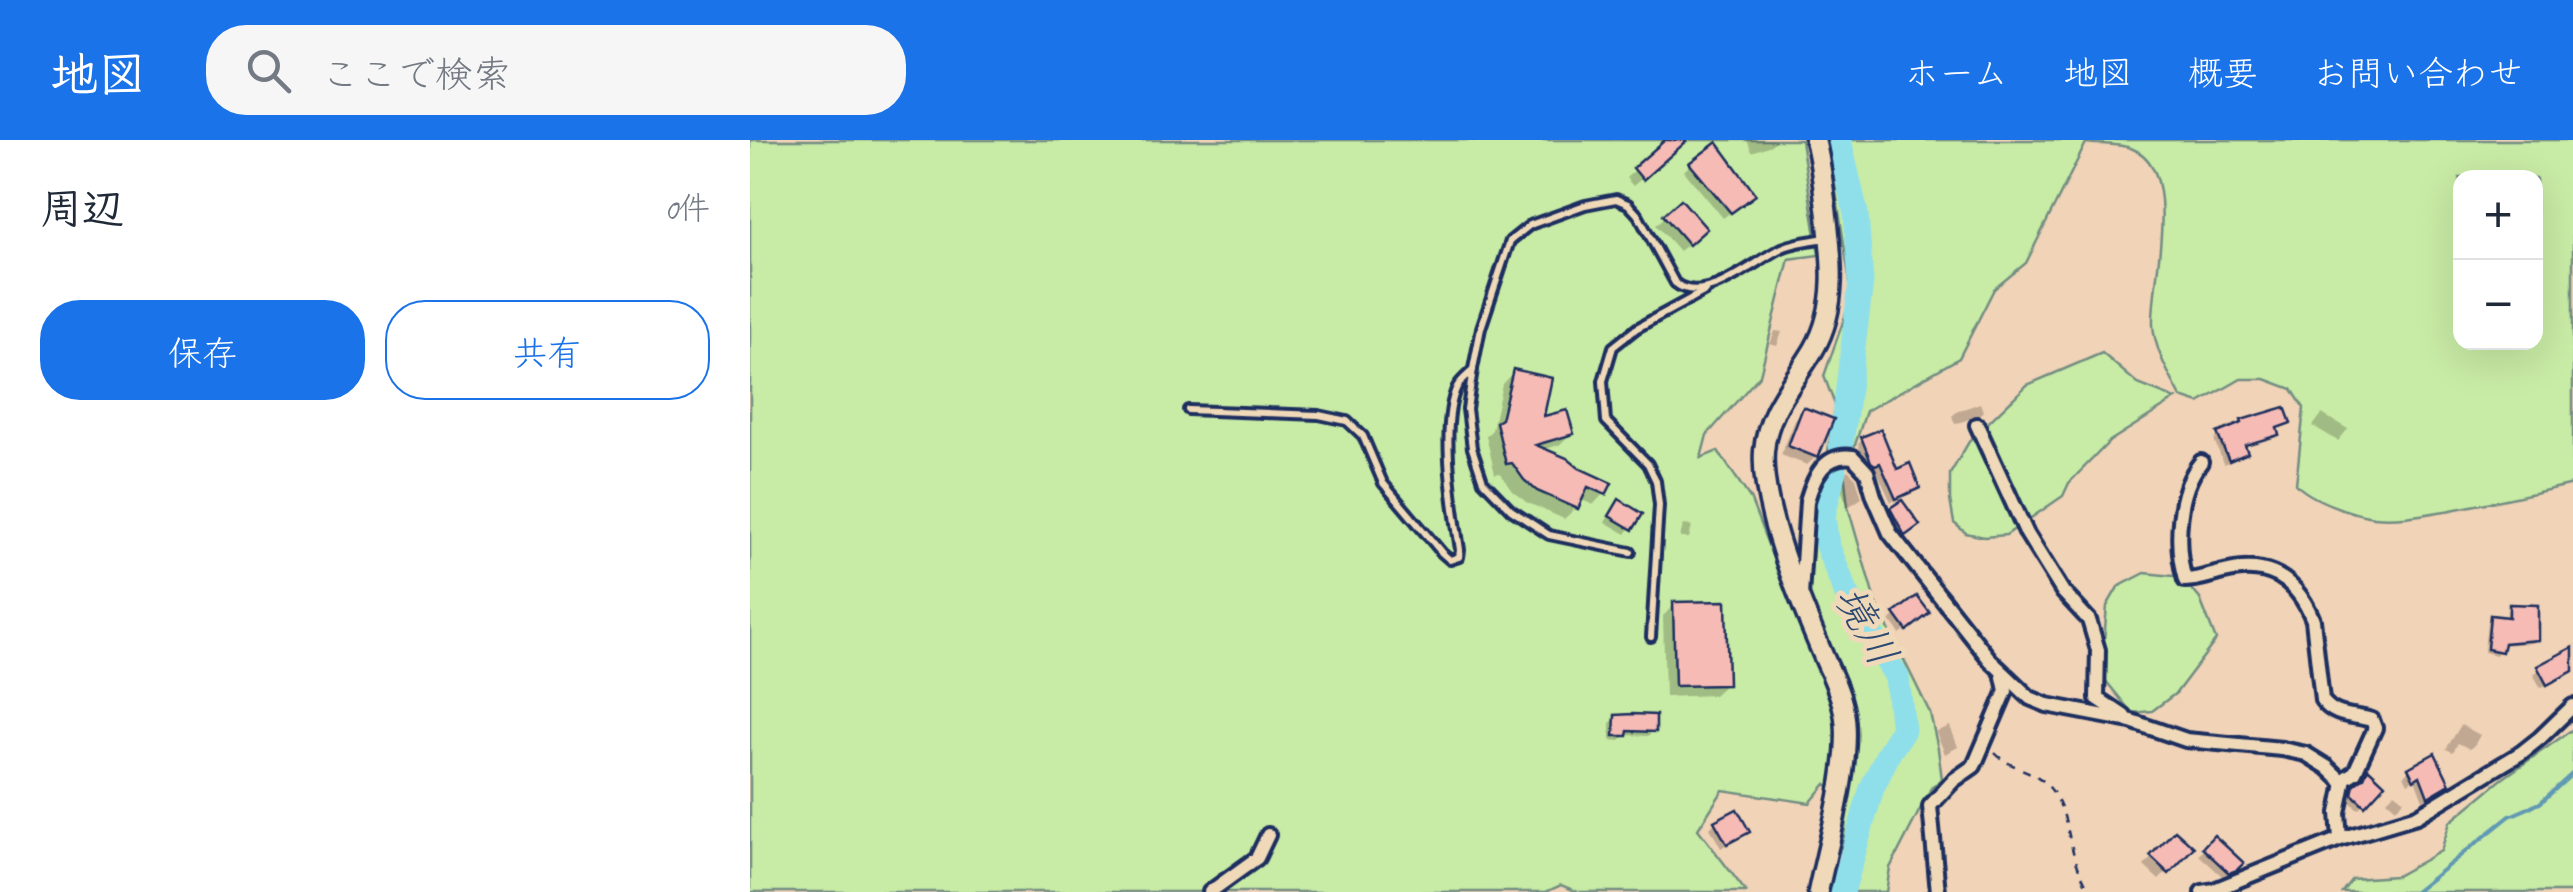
<!DOCTYPE html>
<html lang="ja">
<meta charset="utf-8">
<style>
:root{--surface:#fff;--page:#f6f6f7;--text:#1f2937;--muted:#747a83;--line:#e0e1e3;--accent:#1a73e8}
body{margin:0;font-family:Caveat,"Klee One",sans-serif;background:var(--page);color:var(--text)}
.controls{position:absolute;right:30px;top:30px;display:grid;overflow:hidden;border-radius:20px;box-shadow:0 10px 40px #0002}
.controls button{width:90px;height:90px;display:grid;place-items:center;padding:0;border:0;border-bottom:2px solid var(--line);background:var(--surface);color:var(--text);font:50px sans-serif}
.list{margin:0;padding:0;list-style:none}
h2{display:flex;justify-content:space-between;align-items:center;height:130px;margin:0;padding:0 40px;font-size:42px}
h2 small{font-size:32px;font-weight:400;color:var(--muted)}
.actions{display:flex;gap:20px;padding:30px 40px}
.actions a{flex:1;padding:22px 0;border:2px solid var(--accent);border-radius:40px;text-align:center;font-size:35px;color:var(--accent)}
.actions .main{background:var(--accent);color:#fff}
.icon{flex:none;width:55px;height:55px;fill:none;stroke:currentColor;stroke-width:2;stroke-linecap:round;stroke-linejoin:round}
.map{position:relative;flex:none;width:1823px;height:752px;overflow:hidden}
header{display:flex;align-items:center;gap:60px;box-sizing:border-box;height:140px;padding:0 50px;background:var(--accent);color:#fff}
header strong{font-size:48px}
nav{display:flex;gap:55px;margin-inline-start:auto;font-size:35px}
.search{width:700px;height:90px;background:var(--page);display:flex;align-items:center;gap:25px;box-sizing:border-box;padding:0 35px;border-radius:40px;color:var(--muted);font-size:38px}
main{display:flex}
aside{flex:1;background:var(--surface)}
.map>svg:first-child{display:block}
.green{fill:#c8eba5;stroke:#728d82;stroke-width:2.5;fill-rule:evenodd}
.shadow{fill:#0003}
.lines{fill:none;stroke-linecap:round;stroke-linejoin:round}
.stream{stroke:#6199b3;stroke-width:4}
.river{stroke:#8fdfeb;stroke-width:25}
.building{fill:#f6bbb5;stroke:#1b2f5e;stroke-width:2.5}
.service-casing{stroke:#1b2f5e;stroke-width:14}
.minor-casing{stroke:#1b2f5e;stroke-width:20}
.secondary-casing{stroke:#1b2f5e;stroke-width:25}
.path{stroke:#1b2f5e;stroke-width:2.5;stroke-dasharray:8 8;stroke-linecap:butt}
.service{stroke:#f0d9b8;stroke-width:6}
.minor{stroke:#f0d9b8;stroke-width:12}
.secondary{stroke:#f0d9b8;stroke-width:18}
.labels{text-anchor:middle;stroke-width:10;stroke-linejoin:round;paint-order:stroke}
.water-label{font-size:42px;font-style:italic;fill:#2c4973;stroke:#f0d9b8}
</style>
<header>
<strong>地図</strong>
<div class="search"><svg class="icon" aria-label="search" viewBox="0 0 24 24"><circle cx="10" cy="10" r="6"/><path d="M15 15l6 6"/></svg>ここで検索</div>
<nav><a>ホーム</a><a>地図</a><a>概要</a><a>お問い合わせ</a></nav>
</header>
<main>
<aside>
<h2>周辺<small>0件</small></h2>
<ul class="list">
</ul>
<div class="actions"><a class="main">保存</a><a>共有</a></div>
</aside>
<div class="map">
<svg width="1823" height="752" viewBox="0 0 1823 752">
<rect width="100%" height="100%" fill="#f1d3b7"/>
<filter id="ink" filterUnits="userSpaceOnUse"><feTurbulence type="fractalNoise" baseFrequency=".01" numOctaves="2"/><feDisplacementMap in="SourceGraphic" scale="20" xChannelSelector="R" yChannelSelector="G"/><feConvolveMatrix kernelMatrix="1 2 1 2 8 2 1 2 1" color-interpolation-filters="sRGB"/></filter>
<g filter="url(#ink)">
<g class="green">
<path d="M0,0H1051L1069,115L1039,119L1010,235L957,295L951,318L968,311L1000,358L1029,433L1060,400L1073,345L1085,265L1074,236L1102,156L1078,0H1823V344C1782,354 1742,362 1701,370C1677,374 1648,380 1624,377C1602,374 1561,360 1546,344L1554,268L1542,249L1515,239H1491L1449,263L1431,257C1419,234 1405,211 1403,185C1401,141 1434,30 1383,9C1370,3 1350,5 1336,3L1276,123L1244,149L1209,218L1116,271L1104,308L1093,322L1098,367L1125,461L1180,573L1188,609L1192,639L1181,648L1140,728L1136,752H1086L1099,660L1076,644L1060,663L973,650L948,689L996,752H828L811,745L796,752H0ZM1710,38H1786V202H1710Z"/>
<polygon points="1352,213 1388,244 1426,259 1360,301 1319,343 1313,356 1256,395 1234,397 1216,393 1204,383 1200,360 1200,334 1220,300 1277,245"/>
<polygon points="1395,433 1432,437 1450,459 1466,500 1426,553 1402,571 1382,573 1351,535 1357,466 1368,447"/>
<polygon points="1823,589 1823,752 1592,752 1602,739 1646,736 1691,711 1700,682 1752,639"/>
</g>
<g class="shadow">
<polygon points="919,0 936,0 883,46 876,38"/>
<polygon points="997,0 1025,0 1025,1 1021,5 1002,12"/>
<polygon points="941,24 995,62 973,78 934,31"/>
<polygon points="931,63 946,97 929,111 906,85"/>
<polygon points="1025,191 1032,192 1027,206 1020,204"/>
<polygon points="763,232 790,280 821,294 809,305 792,310 854,353 843,365 830,359 826,368 814,379 776,362 763,351 750,333 745,334 736,296 742,290 752,244"/>
<polygon points="1230,263 1233,271 1228,276 1205,284 1202,276 1208,271"/>
<polygon points="1054,270 1066,317 1057,325 1031,315 1046,278"/>
<polygon points="1572,274 1598,289 1588,301 1563,286"/>
<polygon points="1492,282 1538,282 1525,290 1527,294 1522,299 1493,307 1495,312 1490,317 1474,324 1464,300 1469,295 1486,288"/>
<polygon points="1113,299 1145,332 1167,348 1162,353 1141,362 1125,327 1119,329 1116,327 1108,304"/>
<polygon points="1098,330 1106,338 1112,358 1098,367 1087,338"/>
<polygon points="869,362 889,375 876,394 855,382"/>
<polygon points="1142,370 1163,388 1150,397 1138,374"/>
<polygon points="933,385 942,386 939,398 930,398"/>
<polygon points="1167,459 1172,478 1150,494 1140,480"/>
<polygon points="924,465 976,544 964,555 915,557 913,476"/>
<polygon points="1760,466 1785,499 1782,503 1751,505 1746,515 1734,512 1737,482 1741,478 1756,479 1757,470"/>
<polygon points="1823,510 1823,533 1791,548 1783,534"/>
<polygon points="866,578 903,591 898,596 875,595 870,601 860,600 860,583"/>
<polygon points="1711,585 1730,595 1725,604 1720,609 1708,603 1703,612 1696,609"/>
<polygon points="1200,586 1208,607 1195,614 1186,592"/>
<polygon points="1659,630 1697,644 1673,660 1665,639 1658,643 1654,635"/>
<polygon points="1618,632 1632,644 1608,669 1598,660 1599,653"/>
<polygon points="1645,652 1654,660 1646,668 1637,660"/>
<polygon points="965,683 997,691 971,708 960,688"/>
<polygon points="1425,693 1440,708 1409,740 1394,726"/>
<polygon points="1464,698 1490,723 1479,734 1473,737 1449,715"/>
</g>
<g class="lines">
<polyline class="stream" points="1665,752 1760,676 1790,663 1823,633"/>
<g class="river">
<polyline points="1089,0 1106,74 1111,142 1091,305"/>
<polyline points="1084,330 1073,376 1077,405 1097,455 1147,537 1153,590 1139,612 1122,648 1092,752"/>
</g>
</g>
<g class="building">
<polygon points="915,0 938,0 893,40 883,28"/>
<polygon points="967,2 1006,55 981,73 939,23"/>
<polygon points="931,59 957,89 939,105 913,75"/>
<polygon points="763,229 802,238 794,276 817,270 824,294 786,305 817,318 829,328 862,343 856,355 838,347 828,369 787,351 774,340 762,323 756,324 746,282 751,279"/>
<polygon points="1053,267 1084,279 1068,318 1038,306"/>
<polygon points="1535,267 1541,283 1527,288 1529,295 1495,305 1498,313 1479,321 1467,293 1492,283 1491,280"/>
<polygon points="1131,289 1147,329 1160,323 1170,348 1146,359 1130,323 1125,325 1121,322 1111,297"/>
<polygon points="869,359 893,374 883,390 859,376"/>
<polygon points="1152,360 1170,385 1155,396 1140,368"/>
<polygon points="1167,456 1180,473 1157,491 1144,473"/>
<polygon points="976,461 978,545 925,546 923,462"/>
<polygon points="1759,464 1788,465 1788,500 1754,503 1752,512 1737,509 1740,475 1759,477"/>
<polygon points="1823,507 1823,531 1797,545 1787,526"/>
<polygon points="883,574 906,575 906,592 878,591 877,596 864,596 865,575"/>
<polygon points="1685,613 1700,644 1678,657 1670,636 1664,640 1658,628"/>
<polygon points="1618,628 1635,644 1615,666 1602,654 1604,645 1614,637"/>
<polygon points="987,669 1000,692 977,704 964,681"/>
<polygon points="1425,690 1444,707 1419,734 1400,716"/>
<polygon points="1464,695 1494,723 1487,730 1479,733 1452,708"/>
</g>
<g class="lines">
<defs>
<g id="service">
<path d="M438,270L569,275L597,281L613,296L633,343L692,413L700,420L709,417L710,410C704,369 689,285 707,247C711,240 718,235 723,230"/>
<path d="M881,412L799,395L761,370L733,341L722,308L717,269L723,229L731,188L760,101L780,85L835,65L866,59L878,64L888,75L925,143C954,167 1004,121 1032,108C1046,102 1063,100 1078,98"/>
<polyline points="901,497 909,365 906,341 898,324 856,281 853,241 863,207 887,188 955,151"/>
</g>
<g id="minor">
<polyline points="1227,285 1277,394 1313,452 1339,480 1348,510 1347,558 1374,576"/>
<path d="M1451,322C1427,351 1425,405 1435,440C1449,440 1460,435 1474,432C1518,421 1546,438 1563,480L1572,560C1585,578 1602,574 1622,580L1625,588L1605,632L1591,641"/>
<path d="M1051,456L1057,361C1064,337 1074,313 1103,317L1117,332L1124,356L1140,393L1241,521L1280,558L1297,565L1381,581L1436,600L1532,609L1556,614L1577,627L1594,643L1588,673L1590,699"/>
<polyline points="460,752 507,718 518,695"/>
<polyline points="1188,752 1180,666 1204,640 1224,626 1256,551 1252,532"/>
<polyline points="1452,752 1464,750 1590,699 1667,676 1771,613 1790,598 1823,566"/>
</g>
<path id="secondary" d="M1065,0C1071,22 1073,45 1076,68C1082,115 1089,166 1064,209C1044,243 1017,270 1014,311C1010,366 1048,456 1070,508C1078,528 1090,549 1094,572C1103,617 1078,704 1068,752"/>
</defs>
<use href="#service" class="service-casing"/>
<use href="#minor" class="minor-casing"/>
<use href="#secondary" class="secondary-casing"/>
<path class="path" d="M1245,613C1260,629 1286,630 1299,647C1315,665 1317,692 1324,715C1328,728 1334,740 1340,752"/>
<use href="#service" class="service"/>
<use href="#minor" class="minor"/>
<use href="#secondary" class="secondary"/>
</g>
</g>
<g class="labels">
<g class="water-label">
<text transform="translate(1117 485) rotate(61)" y="15">境川</text>
</g>
</g>
</svg>
<div class="controls">
<button>+</button>
<button>−</button>
</div>
</div>
</main>
